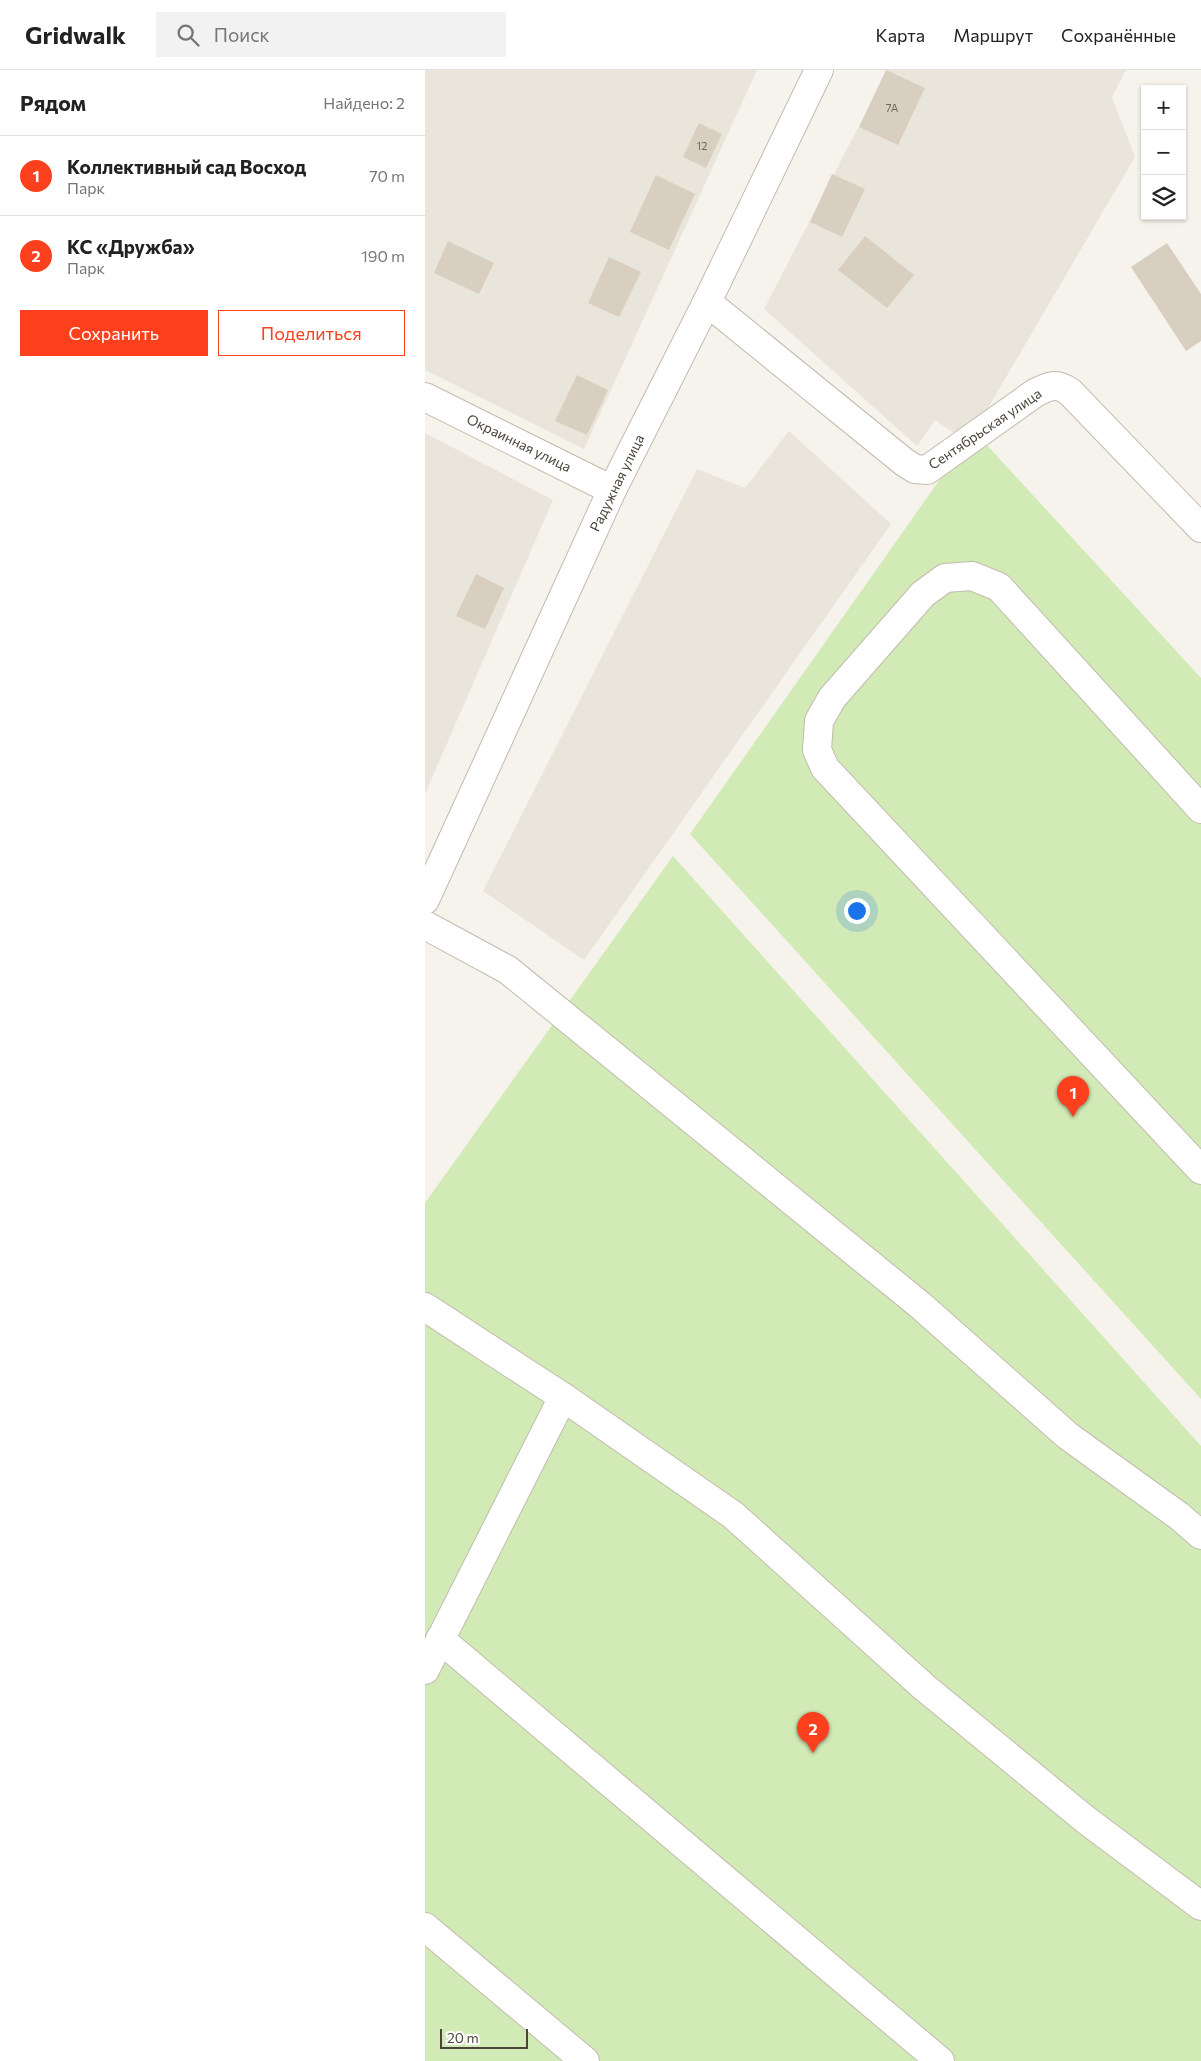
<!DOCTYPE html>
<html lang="ru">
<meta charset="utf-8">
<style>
:root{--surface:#fff;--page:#f2f2f2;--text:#222;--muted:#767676;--line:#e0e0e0;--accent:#fc3f1d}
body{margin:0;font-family:Commissioner,sans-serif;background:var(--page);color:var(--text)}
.controls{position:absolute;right:15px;top:15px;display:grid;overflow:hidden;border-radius:0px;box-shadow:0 1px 4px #0004}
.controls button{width:45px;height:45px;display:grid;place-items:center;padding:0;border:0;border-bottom:1px solid var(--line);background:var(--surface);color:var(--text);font:25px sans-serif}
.scale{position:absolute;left:15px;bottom:12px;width:88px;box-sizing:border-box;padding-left:5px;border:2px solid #4b4439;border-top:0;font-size:14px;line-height:18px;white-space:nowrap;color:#4b4439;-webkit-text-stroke:4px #fff;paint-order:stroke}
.you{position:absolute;left:431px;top:840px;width:18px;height:18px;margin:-12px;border:4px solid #fff;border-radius:50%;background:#1a73e8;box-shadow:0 0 0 8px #1a73e833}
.badge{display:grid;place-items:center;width:32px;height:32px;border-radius:50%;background:var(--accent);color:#fff;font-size:16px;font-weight:700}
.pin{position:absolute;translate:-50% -41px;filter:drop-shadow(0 1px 2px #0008)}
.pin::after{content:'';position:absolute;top:26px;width:18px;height:15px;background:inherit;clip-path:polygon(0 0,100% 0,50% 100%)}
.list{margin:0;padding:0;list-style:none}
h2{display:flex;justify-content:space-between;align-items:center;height:65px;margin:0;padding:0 20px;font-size:21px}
h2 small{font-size:16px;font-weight:400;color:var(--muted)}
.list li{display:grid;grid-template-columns:32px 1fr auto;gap:15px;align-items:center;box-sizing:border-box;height:80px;padding:0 20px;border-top:1px solid var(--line)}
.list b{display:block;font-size:19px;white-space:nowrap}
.list p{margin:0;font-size:16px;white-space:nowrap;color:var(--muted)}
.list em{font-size:16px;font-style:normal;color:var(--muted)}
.actions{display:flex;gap:10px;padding:15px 20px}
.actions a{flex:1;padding:11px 0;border:1px solid var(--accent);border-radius:0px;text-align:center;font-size:18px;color:var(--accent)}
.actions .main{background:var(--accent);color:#fff}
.icon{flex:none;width:28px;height:28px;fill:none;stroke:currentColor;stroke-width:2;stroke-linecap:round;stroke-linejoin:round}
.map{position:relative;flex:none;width:776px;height:1991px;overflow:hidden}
header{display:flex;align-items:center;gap:30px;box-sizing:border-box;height:70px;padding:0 25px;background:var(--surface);border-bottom:1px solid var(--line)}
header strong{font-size:24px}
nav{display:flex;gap:28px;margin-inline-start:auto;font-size:18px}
.search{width:350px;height:45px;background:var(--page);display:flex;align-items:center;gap:12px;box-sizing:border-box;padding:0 18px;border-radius:0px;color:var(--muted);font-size:19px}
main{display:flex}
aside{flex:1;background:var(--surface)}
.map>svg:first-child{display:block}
.residential{fill:#eae5da}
.green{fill:#d2eab5}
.building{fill:#d8cfc1}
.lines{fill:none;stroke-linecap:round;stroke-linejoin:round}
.street-casing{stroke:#c2bbae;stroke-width:30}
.street{stroke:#fff;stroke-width:28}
.labels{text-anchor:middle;stroke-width:4;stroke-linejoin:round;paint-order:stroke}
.number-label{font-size:11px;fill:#6e675b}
.street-label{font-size:14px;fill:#4b4439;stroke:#fff}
</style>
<header>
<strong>Gridwalk</strong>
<div class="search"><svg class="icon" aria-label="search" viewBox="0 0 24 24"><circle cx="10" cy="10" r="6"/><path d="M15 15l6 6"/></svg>Поиск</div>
<nav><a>Карта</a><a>Маршрут</a><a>Сохранённые</a></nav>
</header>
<main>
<aside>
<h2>Рядом<small>Найдено: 2</small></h2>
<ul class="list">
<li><span class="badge">1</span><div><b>Коллективный сад Восход</b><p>Парк</p></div><em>70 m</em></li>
<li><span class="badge">2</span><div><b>КС «Дружба»</b><p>Парк</p></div><em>190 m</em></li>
</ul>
<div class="actions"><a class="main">Сохранить</a><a>Поделиться</a></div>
</aside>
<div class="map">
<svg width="776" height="1991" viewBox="0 0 776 1991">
<rect width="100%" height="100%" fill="#f6f3ec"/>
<g class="residential">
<polygon points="0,0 332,0 159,379 0,300"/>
<polygon points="463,0 701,0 687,27 710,87 553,355 538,369 510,350 492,376 339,239"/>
<polygon points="364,361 466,454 159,890 58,821 272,399 320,418"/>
<polygon points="0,363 128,430 0,724"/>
</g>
<g class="green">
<polygon points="549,361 776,608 776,1329 265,764"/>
<polygon points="248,786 776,1376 776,1991 0,1991 0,1133"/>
</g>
<g class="building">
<polygon points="461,0 500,18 473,75 434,57"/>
<polygon points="274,53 297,64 281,98 258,87"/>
<polygon points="407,104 440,119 417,167 385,152"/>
<polygon points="231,105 270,124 244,180 205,162"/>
<polygon points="440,166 489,205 462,238 413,200"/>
<polygon points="23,171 69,193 54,224 9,203"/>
<polygon points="742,173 776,224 776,271 761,281 706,197"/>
<polygon points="184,187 216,202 194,247 163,233"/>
<polygon points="152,305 183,320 162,365 130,351"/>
<polygon points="51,504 79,518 60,559 31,546"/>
</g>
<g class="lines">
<defs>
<g id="street">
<path d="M282,232L479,392L490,399L502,400L610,323C624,316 631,312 645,322L776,458"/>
<polyline points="0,327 187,420"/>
<polyline points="776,739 574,517 547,506 520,508 498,524 407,628 394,651 392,680 400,698 776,1100"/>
<polyline points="0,830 187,420 282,232 394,0"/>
<polyline points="0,855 83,900 495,1235 643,1366 754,1446 776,1465"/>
<polyline points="0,1237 138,1327 308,1445 499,1617 661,1750 776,1836"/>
<polyline points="15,1569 515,1991"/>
<polyline points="0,1600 138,1327"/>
<polyline points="0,1857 160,1991"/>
</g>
</defs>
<use href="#street" class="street-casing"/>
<use href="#street" class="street"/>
</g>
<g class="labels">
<g class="number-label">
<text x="467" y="42">7А</text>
<text x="277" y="80">12</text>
</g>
<g class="street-label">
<text transform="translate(560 359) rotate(-34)" y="5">Сентябрьская улица</text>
<text transform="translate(94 373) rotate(26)" y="5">Окраинная улица</text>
<text transform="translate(192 413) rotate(-64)" y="5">Радужная улица</text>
</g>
</g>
</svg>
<div class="controls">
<button>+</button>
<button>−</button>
<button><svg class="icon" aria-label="layers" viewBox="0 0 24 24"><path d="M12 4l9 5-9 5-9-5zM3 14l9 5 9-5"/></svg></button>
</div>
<div class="scale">20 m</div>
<div class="you"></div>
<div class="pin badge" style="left:648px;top:1047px">1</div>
<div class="pin badge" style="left:388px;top:1683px">2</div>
</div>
</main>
